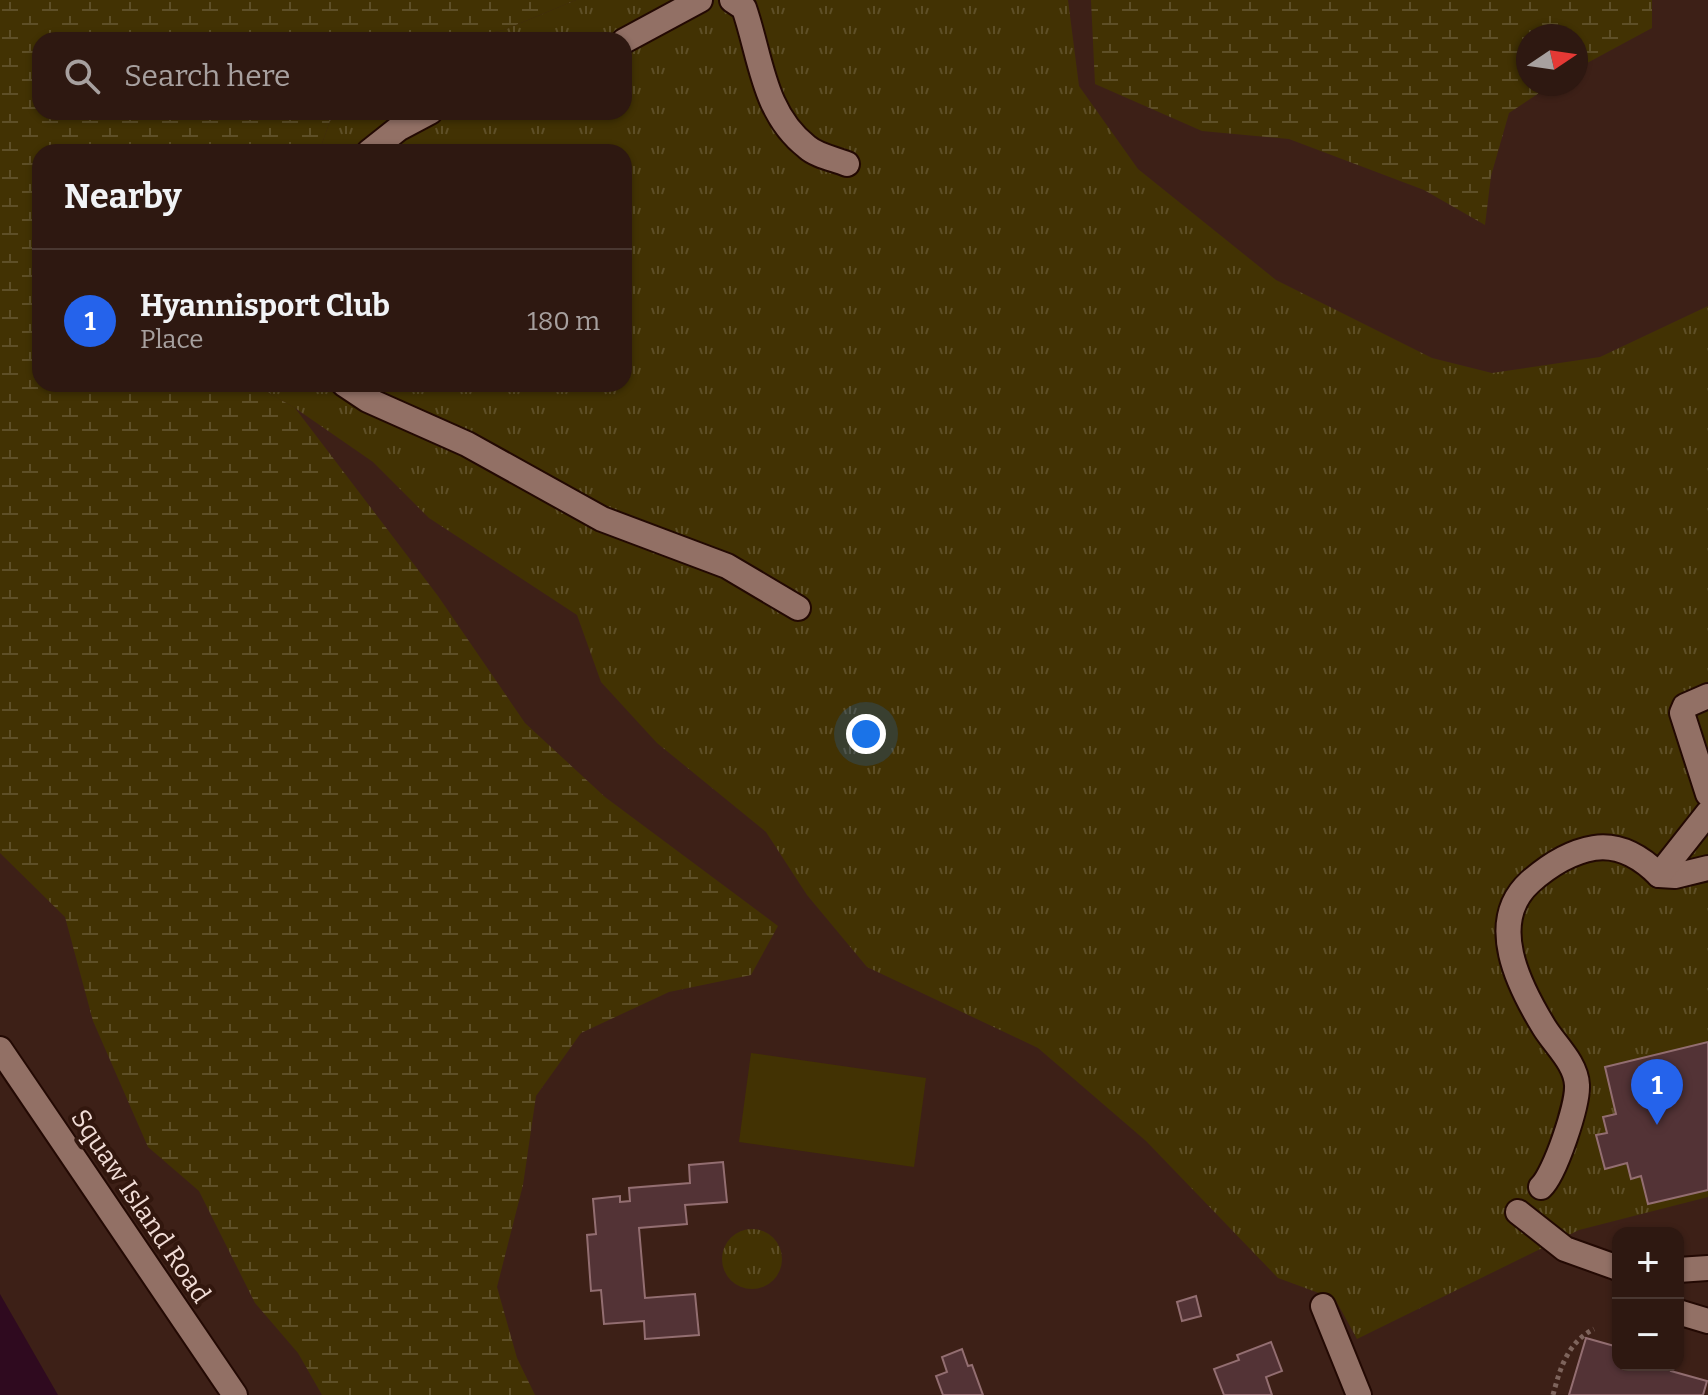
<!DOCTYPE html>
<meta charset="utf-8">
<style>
:root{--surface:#2e1811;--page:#36211a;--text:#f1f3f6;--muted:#a7a09f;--line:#493731;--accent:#2563eb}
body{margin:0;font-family:Bitter,serif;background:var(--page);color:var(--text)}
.controls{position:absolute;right:24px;bottom:24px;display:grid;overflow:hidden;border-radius:16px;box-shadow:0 2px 6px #0004}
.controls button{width:72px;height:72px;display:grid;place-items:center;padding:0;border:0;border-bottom:2px solid var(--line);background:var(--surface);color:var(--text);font:40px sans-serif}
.compass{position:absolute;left:1516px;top:24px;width:72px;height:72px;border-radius:50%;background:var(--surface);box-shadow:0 2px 6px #0004;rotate:77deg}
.you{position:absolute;left:866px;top:734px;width:28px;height:28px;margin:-20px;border:6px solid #fff;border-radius:50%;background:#1a73e8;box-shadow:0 0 0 12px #1a73e833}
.badge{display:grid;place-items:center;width:52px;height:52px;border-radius:50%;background:var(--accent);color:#fff;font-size:26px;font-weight:700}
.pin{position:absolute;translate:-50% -66px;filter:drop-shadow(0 2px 4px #0008)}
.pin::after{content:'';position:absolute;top:42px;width:28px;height:24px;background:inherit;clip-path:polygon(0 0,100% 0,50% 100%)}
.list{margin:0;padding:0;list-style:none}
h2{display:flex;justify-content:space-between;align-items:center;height:104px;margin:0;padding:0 32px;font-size:34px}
h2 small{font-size:26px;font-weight:400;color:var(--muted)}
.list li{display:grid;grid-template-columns:52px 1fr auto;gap:24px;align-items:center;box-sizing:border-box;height:144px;padding:0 32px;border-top:2px solid var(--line)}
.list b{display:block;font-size:30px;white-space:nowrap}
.list p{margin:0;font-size:26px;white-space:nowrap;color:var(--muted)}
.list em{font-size:26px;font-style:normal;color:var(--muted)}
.icon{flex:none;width:44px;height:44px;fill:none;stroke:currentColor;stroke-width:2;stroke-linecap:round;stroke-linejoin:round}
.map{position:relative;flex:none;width:1708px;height:1395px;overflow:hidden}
.search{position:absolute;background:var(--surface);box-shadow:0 2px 6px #0004;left:32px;top:32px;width:600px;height:88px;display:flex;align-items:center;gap:20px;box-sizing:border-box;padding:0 28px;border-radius:24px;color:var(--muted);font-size:30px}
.panel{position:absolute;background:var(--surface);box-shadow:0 2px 6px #0004;left:32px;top:144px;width:600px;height:248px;border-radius:24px}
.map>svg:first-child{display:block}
.grass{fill:url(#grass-tufts)}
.wetland{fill:url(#wetland-marsh)}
.pitch{fill:#423203}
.water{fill:#2f0a1f}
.building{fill:#533336;stroke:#936e71;stroke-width:2}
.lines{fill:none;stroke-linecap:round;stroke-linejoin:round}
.minor-casing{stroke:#230903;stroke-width:28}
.path{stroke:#7e645c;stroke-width:5;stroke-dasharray:4 4;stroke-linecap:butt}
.minor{stroke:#927065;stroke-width:24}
.labels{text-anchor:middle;stroke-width:8;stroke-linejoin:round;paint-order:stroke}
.street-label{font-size:26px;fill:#f1ddd7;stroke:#32170e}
</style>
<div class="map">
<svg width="1708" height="1395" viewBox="0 0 1708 1395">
<defs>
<pattern id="grass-tufts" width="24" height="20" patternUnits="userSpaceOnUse" patternTransform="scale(2)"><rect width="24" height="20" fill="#423203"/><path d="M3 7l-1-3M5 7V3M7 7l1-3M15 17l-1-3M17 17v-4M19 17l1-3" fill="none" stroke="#5e4f27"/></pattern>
<pattern id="wetland-marsh" width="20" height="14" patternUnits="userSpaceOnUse" patternTransform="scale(2)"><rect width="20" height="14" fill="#423203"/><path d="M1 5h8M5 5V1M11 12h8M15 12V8" fill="none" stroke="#5e4f27"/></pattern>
</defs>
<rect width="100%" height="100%" fill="#3d2017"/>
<g class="grass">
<polygon points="576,0 1068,0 1079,86 1138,169 1276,280 1432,358 1492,373 1600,357 1708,306 1708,1197 1579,1230 1357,1339 1335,1299 1278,1278 1146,1141 1038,1048 867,967 807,895 766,832 657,743 601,682 577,615 429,518 373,462 295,408 253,384 624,384 624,152 319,152 330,121 339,112 624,112 624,40 456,40 504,30"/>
<circle cx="752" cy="1259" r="30"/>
</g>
<g class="wetland">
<polygon points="0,0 576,0 504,30 456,40 40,40 40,112 339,112 330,121 319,152 40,152 40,384 253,384 295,408 438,596 525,723 605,797 778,926 751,975 669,992 581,1033 536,1096 523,1185 497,1287 517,1358 535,1395 322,1395 298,1353 255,1303 199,1191 148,1147 93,1021 65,917 0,853"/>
<polygon points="1091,0 1652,0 1652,28 1576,69 1576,36 1528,36 1528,84 1553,84 1509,113 1491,176 1485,225 1424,190 1289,139 1202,131 1095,84"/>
</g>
<polygon class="pitch" points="751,1053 926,1078 914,1167 739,1142"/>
<polygon class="water" points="0,1294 58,1395 0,1395"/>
<g class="building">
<polygon points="1708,1042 1708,1190 1648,1204 1641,1176 1631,1179 1627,1163 1605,1169 1596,1135 1607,1133 1603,1117 1616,1114 1605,1067"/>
<polygon points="723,1162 727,1202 685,1205 687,1224 639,1228 645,1298 695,1294 699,1335 645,1339 644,1321 604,1324 601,1290 591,1291 587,1235 596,1234 593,1199 620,1196 620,1202 630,1201 629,1188 690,1183 689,1165"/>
<polygon points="1196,1296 1201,1316 1182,1321 1177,1302"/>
<polygon points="1586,1338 1618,1347 1618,1365 1673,1365 1671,1371 1707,1381 1703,1395 1569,1395"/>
<polygon points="1271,1342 1282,1371 1266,1377 1272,1395 1224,1395 1214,1369 1239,1360 1237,1355"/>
<polygon points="962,1349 968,1366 972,1365 983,1395 943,1395 936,1376 947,1372 942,1357"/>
</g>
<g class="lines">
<defs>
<g id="minor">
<path d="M732,0L744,8C761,57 763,113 807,147C817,156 835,159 847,164"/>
<polyline points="624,41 700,0"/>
<polyline points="369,152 398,129 430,112"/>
<polyline points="344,384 368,400 467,444 602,519 727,566 798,608"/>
<polyline points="1708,696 1685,706 1682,713 1708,794"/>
<polyline points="1659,875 1675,876 1708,868"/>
<polyline points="0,1049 235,1395"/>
<path d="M1541,1187C1555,1174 1578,1105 1577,1085C1576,1063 1555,1045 1544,1027C1519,986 1486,922 1530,882C1547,867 1570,852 1594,848C1620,844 1641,857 1659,875L1708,813"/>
<polyline points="1518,1212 1565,1249 1618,1268"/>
<polyline points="1678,1270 1708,1268"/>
<polyline points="1323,1306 1359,1395"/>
<polyline points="1678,1312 1708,1321"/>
</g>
</defs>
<use href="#minor" class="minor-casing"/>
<path class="path" d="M1553,1395C1560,1368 1568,1342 1594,1329"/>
<use href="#minor" class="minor"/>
</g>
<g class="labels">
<g class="street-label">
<text transform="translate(141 1206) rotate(56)" y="9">Squaw Island Road</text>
</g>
</g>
</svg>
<div class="controls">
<button>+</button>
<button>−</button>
</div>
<svg class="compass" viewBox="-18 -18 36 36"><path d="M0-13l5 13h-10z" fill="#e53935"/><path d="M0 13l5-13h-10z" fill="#a7a09f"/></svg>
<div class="you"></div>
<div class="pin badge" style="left:1657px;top:1125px">1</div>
<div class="search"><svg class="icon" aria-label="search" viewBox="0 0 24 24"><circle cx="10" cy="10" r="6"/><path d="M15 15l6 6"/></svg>Search here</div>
<section class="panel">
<h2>Nearby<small></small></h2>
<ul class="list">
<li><span class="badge">1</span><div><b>Hyannisport Club</b><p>Place</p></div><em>180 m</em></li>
</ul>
</section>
</div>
